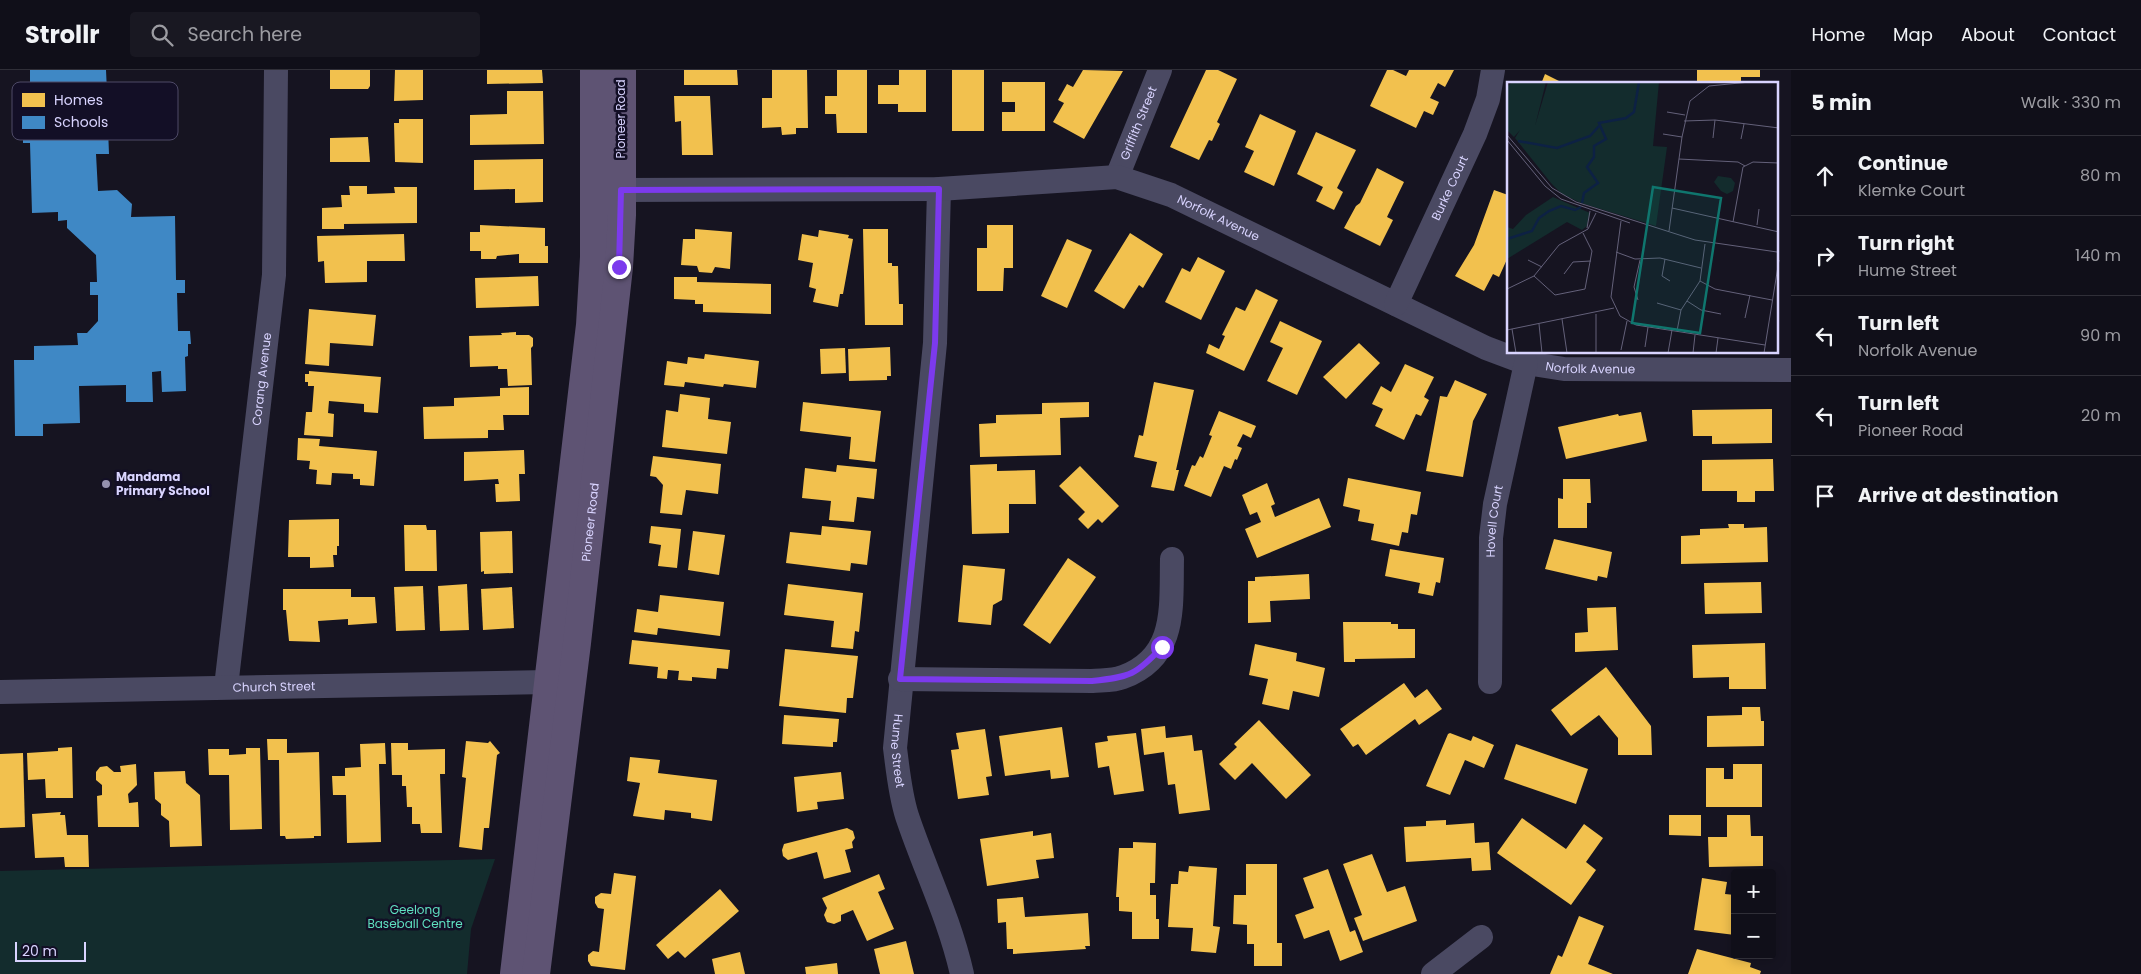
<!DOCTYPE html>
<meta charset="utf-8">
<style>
:root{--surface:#100f19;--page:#191822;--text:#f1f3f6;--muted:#9c9ca2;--line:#302f38}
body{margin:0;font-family:Poppins,sans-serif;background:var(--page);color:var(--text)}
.controls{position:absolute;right:15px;bottom:15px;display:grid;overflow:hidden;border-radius:5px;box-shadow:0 2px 12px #0003}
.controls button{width:45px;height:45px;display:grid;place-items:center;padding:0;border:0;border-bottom:1px solid var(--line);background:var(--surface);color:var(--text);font:25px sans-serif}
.scale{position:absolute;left:15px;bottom:12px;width:71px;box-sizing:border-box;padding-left:5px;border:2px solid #d9d4ff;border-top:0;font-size:14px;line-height:18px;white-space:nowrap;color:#d9d4ff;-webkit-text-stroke:4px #130f26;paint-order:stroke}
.stop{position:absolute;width:15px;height:15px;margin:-11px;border:4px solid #7c3aed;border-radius:50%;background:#fff}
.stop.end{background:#7c3aed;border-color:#fff;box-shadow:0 1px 5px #0008}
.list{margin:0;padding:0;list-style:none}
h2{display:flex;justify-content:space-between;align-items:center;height:65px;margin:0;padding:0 20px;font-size:21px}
h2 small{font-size:16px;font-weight:400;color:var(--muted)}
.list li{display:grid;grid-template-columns:32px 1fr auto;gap:15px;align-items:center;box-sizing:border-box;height:80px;padding:0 20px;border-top:1px solid var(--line)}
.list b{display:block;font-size:19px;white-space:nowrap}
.list p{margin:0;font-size:16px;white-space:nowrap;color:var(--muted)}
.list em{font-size:16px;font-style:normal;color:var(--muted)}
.icon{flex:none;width:28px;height:28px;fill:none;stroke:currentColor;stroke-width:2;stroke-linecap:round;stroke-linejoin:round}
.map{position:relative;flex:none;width:1791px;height:904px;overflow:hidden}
header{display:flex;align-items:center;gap:30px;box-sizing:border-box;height:70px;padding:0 25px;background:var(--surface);border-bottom:1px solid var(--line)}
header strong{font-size:24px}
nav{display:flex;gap:28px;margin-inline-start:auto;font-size:18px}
.search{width:350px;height:45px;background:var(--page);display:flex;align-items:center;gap:12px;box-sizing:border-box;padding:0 18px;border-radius:5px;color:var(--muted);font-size:19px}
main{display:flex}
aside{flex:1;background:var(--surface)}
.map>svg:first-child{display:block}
.green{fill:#132c2d}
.homes{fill:#f2c14e}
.schools{fill:#3f88c5}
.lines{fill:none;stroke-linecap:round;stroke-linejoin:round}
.minor{stroke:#4a4962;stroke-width:24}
.major{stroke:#5e5373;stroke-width:28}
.route{stroke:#7c3aed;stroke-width:6}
.poi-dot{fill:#9591b1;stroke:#130f26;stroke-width:2}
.labels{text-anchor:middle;stroke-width:5;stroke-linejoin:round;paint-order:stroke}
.street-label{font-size:12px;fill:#d9d4ff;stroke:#130f26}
.poi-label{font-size:12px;font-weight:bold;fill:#d9d4ff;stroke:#130f26;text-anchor:start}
.park-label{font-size:12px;fill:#5fe0c0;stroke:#130f26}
.inset-river{fill:none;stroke:#0d2144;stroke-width:2.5}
.inset-road{fill:none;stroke:#64617a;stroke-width:1}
.view{fill:#0f766e;fill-opacity:0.15;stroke:#0f766e;stroke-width:2.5}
.inset-edge{fill:none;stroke:#d9d4ff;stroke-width:2.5}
.key{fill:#130f26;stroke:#4e4a67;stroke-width:1}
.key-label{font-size:14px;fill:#d9d4ff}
</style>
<header>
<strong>Strollr</strong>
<div class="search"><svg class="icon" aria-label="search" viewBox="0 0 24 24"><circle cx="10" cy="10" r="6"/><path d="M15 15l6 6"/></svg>Search here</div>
<nav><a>Home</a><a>Map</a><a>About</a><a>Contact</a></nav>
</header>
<main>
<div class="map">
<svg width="1791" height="904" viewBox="0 0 1791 904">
<rect width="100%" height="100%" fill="#161421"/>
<polygon class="green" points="495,789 471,859 467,904 0,904 0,801"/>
<g class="homes">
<polygon points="330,0 370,0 370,16 368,19 330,19"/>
<polygon points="395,0 423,0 423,30 394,31"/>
<polygon points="487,0 542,0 543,13 487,14"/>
<polygon points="684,0 737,0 738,15 684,15"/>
<polygon points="772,0 807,0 808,58 796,58 796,64 782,65 781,57 762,58 762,28 772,28"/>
<polygon points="837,0 867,0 867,63 837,63 836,44 825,44 825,26 837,26"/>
<polygon points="899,0 926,0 926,42 898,42 898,34 878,34 878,15 899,15"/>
<rect x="952" y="0" width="32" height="61"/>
<polygon points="1083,0 1123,1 1084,69 1053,52 1064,33 1058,30 1067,14 1073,17"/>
<polygon points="1206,0 1218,0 1237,9 1217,52 1220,54 1212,71 1209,70 1199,90 1170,77"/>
<polygon points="1387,0 1393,0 1406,6 1409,0 1454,0 1445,17 1438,13 1430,28 1439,32 1433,45 1424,41 1416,58 1370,36"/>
<polygon points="1697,0 1760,0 1760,7 1741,7 1741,14 1697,14"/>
<polygon points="1545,4 1565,14 1541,14"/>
<polygon points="1002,12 1045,12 1045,61 1002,61 1002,42 1015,42 1015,32 1002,32"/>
<polygon points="507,21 543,21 544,74 470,75 470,45 507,44"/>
<polygon points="674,26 710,26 713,85 682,85 681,51 675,52"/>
<polygon points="1260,44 1296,61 1274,116 1244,102 1254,81 1245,77"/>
<polygon points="399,49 423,49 423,93 395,92 394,53 399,53"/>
<polygon points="1316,62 1356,80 1337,118 1343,122 1334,140 1316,131 1323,117 1297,104"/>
<polygon points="368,67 370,92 330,92 330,68"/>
<polygon points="543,89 543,132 515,133 515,119 474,120 474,90"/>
<polygon points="1377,98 1404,112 1387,147 1393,150 1380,176 1344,158 1356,136 1360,133"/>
<polygon points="349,116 367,116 367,124 395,123 394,117 417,117 417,153 344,154 344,159 322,159 322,138 342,137 341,125 350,125"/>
<polygon points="1494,120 1508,125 1508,187 1499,207 1493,204 1484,221 1455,206 1474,175"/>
<polygon points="480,155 545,158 545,176 548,176 548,193 519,193 519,184 497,186 496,189 481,189 481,181 470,181 470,162 480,162"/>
<polygon points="987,155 1013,155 1013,198 1004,198 1003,221 977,221 977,178 987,178"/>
<polygon points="695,159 732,162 730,199 715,197 712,203 699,202 697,196 681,195 683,169 695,169"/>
<polygon points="863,159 888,159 888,193 892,193 892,196 898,196 899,234 903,234 903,255 865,255"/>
<polygon points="819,160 849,165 848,168 853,169 843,224 840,224 838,237 813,232 816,219 809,217 813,193 798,190 802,164 818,167"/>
<polygon points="1130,163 1163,184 1143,218 1139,215 1124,239 1094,221"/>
<polygon points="404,164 405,191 367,191 367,212 325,213 324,191 318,192 317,166"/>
<polygon points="1067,169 1092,180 1067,238 1041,226"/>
<polygon points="1198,187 1225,201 1201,250 1165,232 1182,198 1190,202"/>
<polygon points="538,206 539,236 476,238 475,208"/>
<polygon points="674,207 697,207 697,212 771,214 771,244 703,242 703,234 695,234 695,230 674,229"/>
<polygon points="1256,219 1278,230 1244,301 1206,283 1209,274 1219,279 1225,266 1222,265 1236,237 1245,241"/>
<polygon points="309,239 376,245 373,276 330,273 329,296 305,294"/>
<polygon points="1280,251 1322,271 1297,325 1267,311 1283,278 1270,272"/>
<polygon points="516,262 516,265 529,265 533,268 533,276 531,278 532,315 508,316 507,299 498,299 498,296 470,297 469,266 502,265 501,263"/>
<polygon points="1359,273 1380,293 1346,329 1323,307"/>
<polygon points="890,277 891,306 887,306 887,310 849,311 848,279"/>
<polygon points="845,278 846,303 821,304 820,279"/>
<polygon points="705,284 759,291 756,318 724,314 723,317 685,312 684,317 664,315 667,291 687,294 688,287 704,289"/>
<polygon points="1405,294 1434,307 1424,327 1429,330 1421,346 1416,344 1404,370 1375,356 1383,339 1372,334 1381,316 1391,322"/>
<polygon points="309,301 381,307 378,343 364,342 364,334 329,331 328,343 334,344 333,367 304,365 306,342 312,342 314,316 308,316 308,312 305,312 305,304 309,304"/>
<polygon points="1455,310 1487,324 1473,351 1463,407 1426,401 1440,326 1447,327"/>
<polygon points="1154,312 1194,320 1176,400 1179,400 1174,421 1151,417 1157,392 1134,387 1139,365 1143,366"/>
<polygon points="529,317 529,345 503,345 504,360 488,360 488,368 424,369 423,337 454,336 454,328 500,326 500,318"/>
<polygon points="680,324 710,328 708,349 731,352 727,384 662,377 666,340 678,342"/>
<polygon points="803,332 881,341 875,392 849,389 851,367 800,361"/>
<polygon points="1089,332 1089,347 1060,348 1061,385 980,387 979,354 996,353 996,345 1042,344 1042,333"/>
<polygon points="1772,339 1772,373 1712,374 1712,366 1693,366 1692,340"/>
<polygon points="1219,341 1256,356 1251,368 1243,364 1237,376 1242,378 1237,390 1235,389 1231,399 1224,396 1211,427 1184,416 1192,395 1195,396 1200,386 1203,388 1212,366 1209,365"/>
<polygon points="1641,342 1647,371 1566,389 1558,357 1618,344 1619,346"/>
<polygon points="298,368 320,369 319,376 377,381 374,416 360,415 360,409 353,409 353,404 332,403 331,415 316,414 317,400 309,399 310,391 297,390"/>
<polygon points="524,380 525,404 519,404 520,431 496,432 495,414 499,414 498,409 464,411 464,382"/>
<polygon points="653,386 721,394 718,424 686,420 682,445 660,443 663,415 656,407 650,406"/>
<polygon points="1773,389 1774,421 1755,421 1755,432 1737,432 1737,421 1702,421 1702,390"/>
<polygon points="997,394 997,401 1035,400 1036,434 1009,434 1009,463 972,464 970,395"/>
<polygon points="837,395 877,399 874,429 857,427 854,452 829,450 831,431 802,428 805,398 836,402"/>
<polygon points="1080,396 1119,436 1102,453 1098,449 1088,459 1078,449 1085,442 1059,416"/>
<polygon points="1348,408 1421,422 1417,445 1411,444 1408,463 1402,462 1399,476 1371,470 1374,454 1358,451 1360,440 1343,436"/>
<polygon points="1563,409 1590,409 1591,433 1587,433 1587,458 1558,458 1558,428 1563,429"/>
<polygon points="1267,413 1275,434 1271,436 1275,447 1319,428 1331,457 1257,488 1245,459 1261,452 1257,442 1250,445 1242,425"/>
<polygon points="339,449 339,476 337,476 337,485 333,485 334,497 310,498 310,487 288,487 289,450"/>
<polygon points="1728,454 1744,454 1744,458 1767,457 1768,492 1681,494 1681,466 1700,465 1700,459 1729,458"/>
<polygon points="404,455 426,455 427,460 436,460 437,501 405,501"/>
<polygon points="651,456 681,459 677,498 658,496 661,475 649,473"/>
<polygon points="822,456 871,461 867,495 851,493 850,501 786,493 790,462 821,465"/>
<polygon points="512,461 513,503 484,504 484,501 481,502 480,462"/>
<polygon points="693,461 725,465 719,505 688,500"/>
<polygon points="1554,469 1612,482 1607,508 1598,506 1597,511 1545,499"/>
<polygon points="1390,479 1444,488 1440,513 1436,512 1433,526 1418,523 1420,513 1385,506"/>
<polygon points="1068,488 1096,507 1050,574 1023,555"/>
<polygon points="963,495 1005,499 1002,530 993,535 991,555 958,552"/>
<polygon points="1309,504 1310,529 1270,531 1271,552 1248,553 1248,511 1255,511 1255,507"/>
<polygon points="1761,512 1762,543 1705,544 1704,513"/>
<polygon points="467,514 469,560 440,561 438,516"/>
<polygon points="788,514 863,523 859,562 855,561 853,579 831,577 834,551 784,545"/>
<polygon points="423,516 425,560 396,561 394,517"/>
<polygon points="512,517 514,558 483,560 481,519"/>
<polygon points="283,519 351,519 351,527 375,527 377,553 348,555 348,549 318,551 320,572 289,571 286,540 283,540"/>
<polygon points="660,525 724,532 720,566 658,558 657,565 634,562 637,539 658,542"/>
<polygon points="1616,537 1618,580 1575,582 1575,563 1588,562 1587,538"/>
<polygon points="1343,552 1391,552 1391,554 1398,554 1398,559 1415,559 1415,588 1355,589 1355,592 1344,592"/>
<polygon points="632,570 730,580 728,599 717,598 716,609 692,607 692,611 678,610 679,601 668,600 667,609 657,608 658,597 629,594"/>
<polygon points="1765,573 1766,619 1729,619 1729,607 1693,608 1692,575"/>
<polygon points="1255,574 1297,583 1296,591 1325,598 1319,627 1293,621 1289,640 1262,634 1268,609 1249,605"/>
<polygon points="785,579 858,586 853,628 847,628 846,643 779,636"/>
<polygon points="1606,597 1651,656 1652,685 1618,685 1618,668 1599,645 1571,666 1551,640"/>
<polygon points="1404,613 1415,628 1427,619 1442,639 1419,655 1415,649 1366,685 1358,674 1353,677 1340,659"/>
<polygon points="1742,637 1760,637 1761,651 1764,651 1764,676 1707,677 1707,646 1742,645"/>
<polygon points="784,645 839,649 837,672 833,672 833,677 782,674"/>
<polygon points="1259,650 1311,705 1286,729 1252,693 1235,710 1219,694 1237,677 1234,674"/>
<polygon points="1165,656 1166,668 1192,665 1194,681 1202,680 1210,740 1179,744 1175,714 1168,715 1164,682 1144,685 1141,659"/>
<polygon points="1062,657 1069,707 1051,709 1050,700 1005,706 999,666"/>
<polygon points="985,659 992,706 986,707 989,725 958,729 951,680 959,679 956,663"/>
<polygon points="1136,663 1144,721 1114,725 1109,696 1098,698 1095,673 1108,671 1107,666"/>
<polygon points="1450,663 1471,671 1473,666 1494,675 1484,698 1465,690 1450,725 1426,716 1448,664"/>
<polygon points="267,669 287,669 287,683 319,682 321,766 314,766 314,768 286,769 285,766 280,766 279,690 268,690"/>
<polygon points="466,671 488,673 490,671 500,683 497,685 489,758 484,758 482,780 459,777 466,708 462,707"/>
<polygon points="385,673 386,694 379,694 381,772 347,773 346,725 333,725 332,706 345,706 345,698 361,697 360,674"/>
<polygon points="391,673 408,673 408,680 445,679 445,704 440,704 442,763 421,763 420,754 412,754 412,737 407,737 406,716 402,716 402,705 392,705"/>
<polygon points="1516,674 1588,699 1576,734 1504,709"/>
<polygon points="72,677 73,728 46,728 45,709 28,710 27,683 58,681 58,678"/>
<polygon points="246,678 260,678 262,759 230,760 229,705 209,705 208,679 229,679 229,685 246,684"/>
<polygon points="23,683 25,757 0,758 0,684"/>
<polygon points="630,687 660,690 658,703 717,710 712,751 691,748 691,743 665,740 664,750 633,746 640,713 627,711"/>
<polygon points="136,694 137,715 128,724 129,733 138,732 139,757 98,757 97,726 102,725 102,715 96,710 96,702 100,697 107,696 114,702 121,702 120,696"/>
<polygon points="1733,694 1762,694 1762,737 1706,737 1706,698 1724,698 1724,709 1733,709"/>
<polygon points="185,701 186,713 200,725 202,776 170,777 169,751 161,745 161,734 155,729 154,702"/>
<polygon points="841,702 844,729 817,732 818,739 797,742 794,707"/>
<polygon points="61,742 60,745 65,745 67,765 88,765 89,797 65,797 64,787 35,788 32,744"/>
<polygon points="1669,745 1701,745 1701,766 1669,765"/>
<polygon points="1727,745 1750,745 1751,766 1763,766 1763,796 1709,797 1708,767 1727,767"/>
<polygon points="1522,748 1566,779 1584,754 1603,768 1586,792 1596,800 1571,835 1497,783"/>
<polygon points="1446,750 1446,755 1474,753 1475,773 1489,772 1491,800 1472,801 1471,788 1406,792 1404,757 1426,756 1426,751"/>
<polygon points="847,758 853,761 855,768 852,772 853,778 845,780 851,802 824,809 817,782 788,790 783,786 782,780 784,774"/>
<polygon points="1033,761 1033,766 1051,763 1054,788 1036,790 1039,808 987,816 980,769"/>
<polygon points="1133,772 1156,773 1155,813 1150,813 1150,825 1156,825 1156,849 1159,849 1159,869 1132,869 1132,842 1119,841 1119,827 1116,827 1119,778 1133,778"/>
<polygon points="1372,784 1387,822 1405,816 1417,851 1363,871 1354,848 1362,845 1343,794"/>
<polygon points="1246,794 1277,794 1277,873 1282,873 1282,896 1254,896 1254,874 1247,874 1247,855 1233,854 1234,825 1246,825"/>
<polygon points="1189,796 1217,798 1213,856 1220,857 1216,883 1191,881 1193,858 1168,857 1171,814 1178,814 1179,801 1188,802"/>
<polygon points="1328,799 1350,862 1355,860 1363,882 1340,891 1329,860 1304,869 1295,845 1314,838 1303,808"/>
<polygon points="614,803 636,806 625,900 591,896 588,891 588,885 593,881 599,882 604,839 598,838 595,833 595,827 601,823 611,824"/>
<polygon points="879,804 885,819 878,822 894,859 867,871 853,840 841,845 841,851 834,854 827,852 824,845 827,838 822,828"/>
<polygon points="1702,808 1727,812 1725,824 1735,825 1735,865 1694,860"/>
<polygon points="720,819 739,841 685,888 678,881 668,889 656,875"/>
<polygon points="1023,827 1025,847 1088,843 1090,876 1085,876 1086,879 1013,884 1013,879 1007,879 1006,852 998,853 997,829"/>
<polygon points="1579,846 1604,856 1588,894 1613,904 1550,904 1558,885 1562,887"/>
<polygon points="906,871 914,904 880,904 874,879"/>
<polygon points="1697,879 1751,893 1750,897 1761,901 1760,904 1688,904"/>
<polygon points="740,882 745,904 715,904 712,889"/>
<polygon points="837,893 838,904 806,904 805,897"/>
</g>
<polygon class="schools" points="30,0 106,0 108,44 117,44 117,57 108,58 109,84 96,84 98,121 117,120 132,134 131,147 175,146 176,210 185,210 185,223 177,223 178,261 190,261 191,274 188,274 188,286 185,287 186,321 162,322 161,301 152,302 153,332 126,332 126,315 79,316 80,353 43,354 43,366 15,366 14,290 34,290 34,276 78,275 77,263 87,263 98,251 98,225 90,225 90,212 97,212 96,185 67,158 67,150 58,151 58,142 32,143 30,73 23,73 23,60 30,60"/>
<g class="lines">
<g class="minor">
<path id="s1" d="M1117,107L1160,0"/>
<path id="s2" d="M939,119L935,273L895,678C898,701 900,724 907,746C925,800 949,847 962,904"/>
<path id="s3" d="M621,120L939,119L1117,107L1171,125L1486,278L1526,293L1564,299L1791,300"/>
<path id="s4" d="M1396,234L1475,64L1488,29L1493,0"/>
<path d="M900,609L1092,611C1102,610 1113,611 1123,607C1177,587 1171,538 1172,489"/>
<path id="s5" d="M1490,612L1491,468L1495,434L1526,293"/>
<path id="s6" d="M226,617L274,205L276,0"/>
<path id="s7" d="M0,622L548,612"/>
<polyline points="1433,904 1481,867"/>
</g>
<g class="major">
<polyline points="514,904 590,255 594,187 594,0"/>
<path id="s8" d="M536,904L577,573L619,197L622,145V0"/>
</g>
</g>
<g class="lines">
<path class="route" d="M619,197L621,120L939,119L935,273L900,609L1092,611C1130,607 1136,605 1162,577"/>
</g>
<circle class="poi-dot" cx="106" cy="414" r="5"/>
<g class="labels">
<g class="street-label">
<text transform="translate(621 49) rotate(-90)" y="4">Pioneer Road</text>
<text dy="4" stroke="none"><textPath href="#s1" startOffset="58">Griffith Street</textPath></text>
<text dy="4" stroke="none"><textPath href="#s4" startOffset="128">Burke Court</textPath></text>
<text dy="4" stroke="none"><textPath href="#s3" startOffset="606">Norfolk Avenue</textPath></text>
<text dy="4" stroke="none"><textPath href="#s3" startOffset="1011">Norfolk Avenue</textPath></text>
<text dy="4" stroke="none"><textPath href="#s6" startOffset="310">Corang Avenue</textPath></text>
<text dy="4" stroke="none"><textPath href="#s5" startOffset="161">Hovell Court</textPath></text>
<text dy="4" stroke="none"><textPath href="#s8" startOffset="455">Pioneer Road</textPath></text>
<text dy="4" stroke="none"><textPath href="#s7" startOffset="274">Church Street</textPath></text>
<text dy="4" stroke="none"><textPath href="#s2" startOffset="564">Hume Street</textPath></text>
</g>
<g class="poi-label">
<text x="116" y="411">Mandama<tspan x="116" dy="14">Primary School</tspan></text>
</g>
<g class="park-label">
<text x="415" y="844">Geelong<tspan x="415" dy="14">Baseball Centre</tspan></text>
</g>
</g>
<g transform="translate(1507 12)">
<rect width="271" height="271" fill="#161421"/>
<path d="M5,0H39L28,44L41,0H152L146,64L160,65L149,144L74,121L55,112L44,101L8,56L13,48L7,55L0,48V5ZM211,94L224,96L228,101L226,109L220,112L214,109L207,100ZM46,115L83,131L80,144L75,148L60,140L0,177V145L6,147L19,133Z" fill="#132c2d"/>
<path class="inset-river" d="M11,59L50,66L83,54L92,44M75,121L77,111L91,101L80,85L87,75V64L99,57L92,41L119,36L127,30L132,0M0,157L25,149L32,136L42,129L54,124L68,128L74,125"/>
<path class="inset-road" d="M160,30L178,33M177,39L208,38L272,46M156,52L175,55M0,53L45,106L69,120L188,158L270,170M206,56L208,38M234,57L237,42M0,58L38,104L54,117L123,141M172,77L231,80L238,84M165,126L272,150M114,139L104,215L113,234L129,243L258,263M226,140L236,85L246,80L272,81M250,143L252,127M80,146L83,129M162,149L175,55L183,19L202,4L243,0M109,170L128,177L153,176L194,186M158,177L155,194L163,199M21,178L35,185M57,192L66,180L84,179M27,194L48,213L78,207L85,169L76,151M193,199L208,207L265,218M0,207L27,194L52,163L81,147L89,131M131,218L127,205L133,178M180,219L194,228L214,232M150,221L174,228M238,236L243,213M55,237L60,271M32,242L35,271M5,247L9,271M0,248L107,226M170,249L174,228L193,199L198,162M138,265L141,245M114,268L120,239M89,270V232M161,271L165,248M186,271L188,253M209,271L211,256M257,271L272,178"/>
<path class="view" d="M146,105L214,116L193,251L125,241Z"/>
<rect width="271" height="271" class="inset-edge"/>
</g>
<rect x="12" y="12" width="166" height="58" rx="8" class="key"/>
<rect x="22" y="23" width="23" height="14" fill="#f2c14e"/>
<rect x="22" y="46" width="23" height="13" fill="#3f88c5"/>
<g class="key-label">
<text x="54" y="35">Homes</text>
<text x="54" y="57">Schools</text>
</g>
</svg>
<div class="controls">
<button>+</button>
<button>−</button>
</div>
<div class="scale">20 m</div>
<div class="stop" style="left:1162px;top:577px"></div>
<div class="stop end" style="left:619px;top:197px"></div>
</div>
<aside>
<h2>5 min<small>Walk · 330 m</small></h2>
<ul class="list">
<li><svg class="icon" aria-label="ahead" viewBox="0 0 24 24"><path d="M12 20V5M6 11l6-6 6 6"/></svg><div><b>Continue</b><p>Klemke Court</p></div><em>80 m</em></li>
<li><svg class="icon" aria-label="right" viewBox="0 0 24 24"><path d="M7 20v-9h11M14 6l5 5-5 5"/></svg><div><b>Turn right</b><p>Hume Street</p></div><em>140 m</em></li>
<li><svg class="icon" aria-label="left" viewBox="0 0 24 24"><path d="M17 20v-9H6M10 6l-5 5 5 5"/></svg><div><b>Turn left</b><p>Norfolk Avenue</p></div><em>90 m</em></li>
<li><svg class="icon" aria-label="left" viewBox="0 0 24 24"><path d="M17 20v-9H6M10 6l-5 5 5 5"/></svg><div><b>Turn left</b><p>Pioneer Road</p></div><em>20 m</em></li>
<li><svg class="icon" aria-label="arrive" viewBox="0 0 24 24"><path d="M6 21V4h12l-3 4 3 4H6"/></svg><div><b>Arrive at destination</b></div></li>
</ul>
</aside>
</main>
